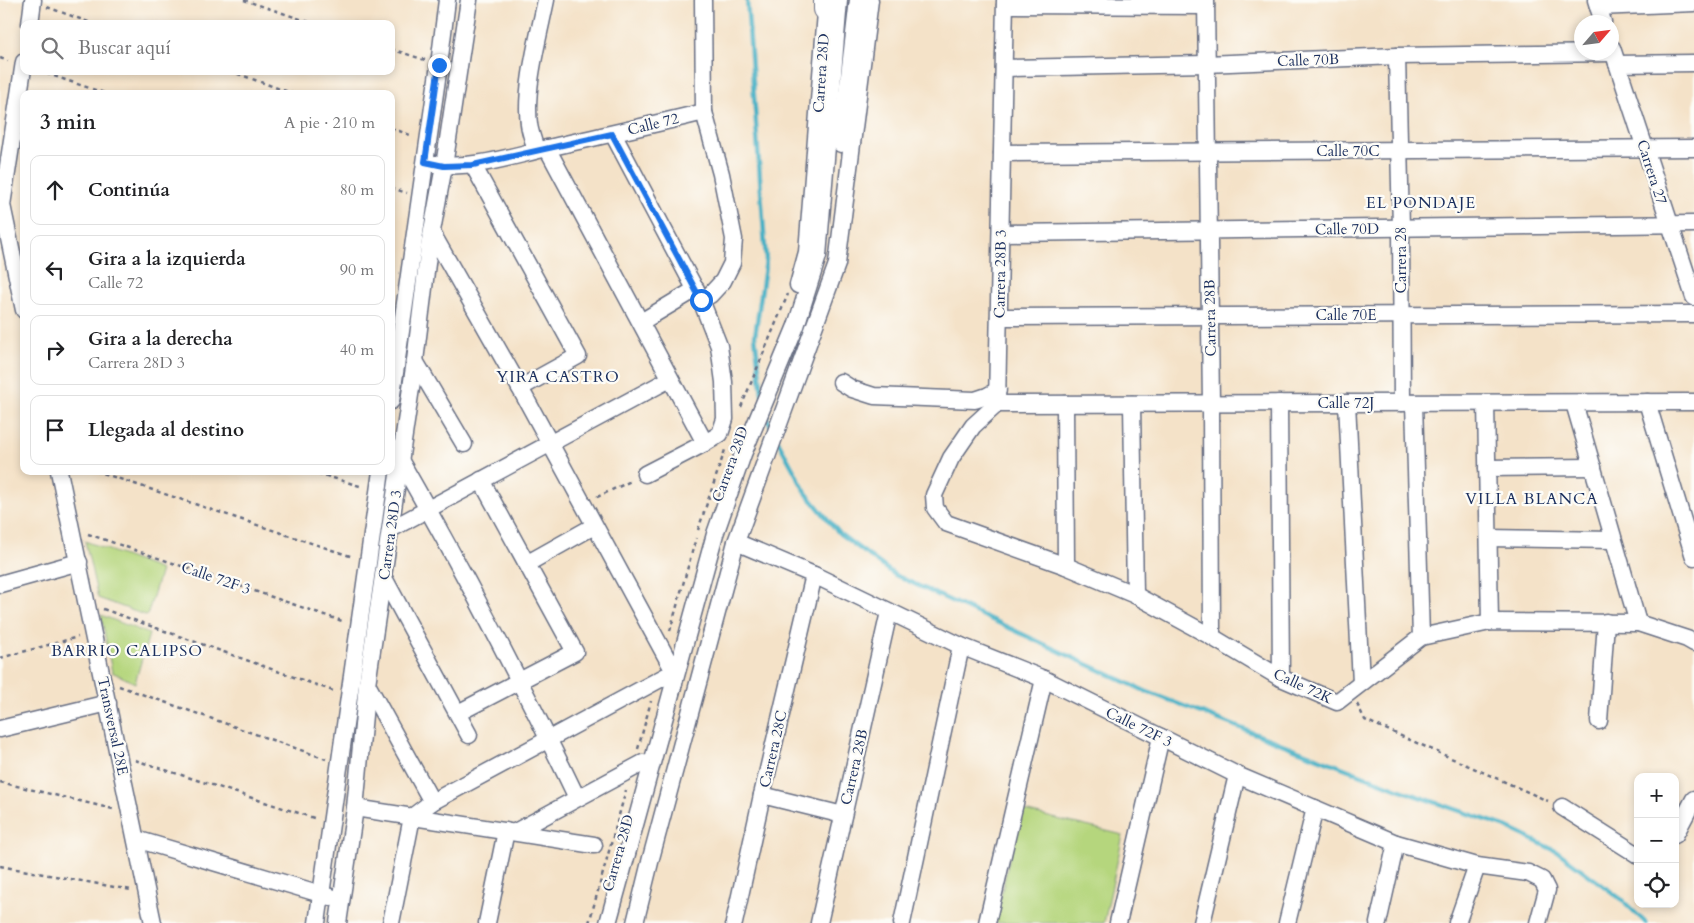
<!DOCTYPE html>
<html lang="es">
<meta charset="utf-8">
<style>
:root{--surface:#fff;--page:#f2f2f2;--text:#202124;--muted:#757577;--line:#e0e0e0}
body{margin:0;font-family:Cardo,serif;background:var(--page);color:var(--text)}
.controls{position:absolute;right:15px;bottom:15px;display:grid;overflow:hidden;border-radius:10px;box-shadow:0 2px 8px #0003}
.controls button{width:45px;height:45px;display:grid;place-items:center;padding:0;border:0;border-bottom:1px solid var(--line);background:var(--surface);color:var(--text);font:25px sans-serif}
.compass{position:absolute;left:1574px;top:15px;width:45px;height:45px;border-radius:50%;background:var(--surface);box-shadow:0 2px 8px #0003;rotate:62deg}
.stop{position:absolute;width:15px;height:15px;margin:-11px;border:4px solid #1a73e8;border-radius:50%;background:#fff}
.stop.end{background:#1a73e8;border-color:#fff;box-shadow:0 1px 5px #0008}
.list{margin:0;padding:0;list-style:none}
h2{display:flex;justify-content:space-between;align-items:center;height:65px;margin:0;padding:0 20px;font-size:21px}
h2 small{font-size:16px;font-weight:400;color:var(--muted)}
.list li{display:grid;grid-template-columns:32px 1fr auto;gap:15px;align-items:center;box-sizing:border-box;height:70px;margin:0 10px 10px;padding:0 10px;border:1px solid var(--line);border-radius:10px}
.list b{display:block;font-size:19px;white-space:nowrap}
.list p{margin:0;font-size:16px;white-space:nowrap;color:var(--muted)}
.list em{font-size:16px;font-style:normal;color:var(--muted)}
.icon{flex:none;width:28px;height:28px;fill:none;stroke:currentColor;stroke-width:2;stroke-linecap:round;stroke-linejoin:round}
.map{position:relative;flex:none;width:1694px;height:923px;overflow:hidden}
.search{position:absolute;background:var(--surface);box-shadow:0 2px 8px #0003;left:20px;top:20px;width:375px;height:55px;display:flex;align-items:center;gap:12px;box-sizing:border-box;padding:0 18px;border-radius:10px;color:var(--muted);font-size:19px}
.panel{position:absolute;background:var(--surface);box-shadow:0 2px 8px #0003;left:20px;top:90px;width:375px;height:385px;border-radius:10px}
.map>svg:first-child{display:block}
.green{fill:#b5d67d;stroke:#68826e}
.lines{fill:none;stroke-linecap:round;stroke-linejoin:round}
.stream{stroke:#47b0c5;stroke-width:4.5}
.minor-casing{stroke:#676e83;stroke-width:19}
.highway-casing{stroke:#676e83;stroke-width:26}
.path{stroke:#676e83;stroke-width:2.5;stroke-dasharray:4 4;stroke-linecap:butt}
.minor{stroke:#fff;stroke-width:16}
.highway{stroke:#fff;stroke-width:24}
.route{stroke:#1a73e8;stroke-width:6}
.labels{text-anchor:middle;stroke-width:4.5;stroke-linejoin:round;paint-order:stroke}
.street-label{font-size:15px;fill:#1b2f5e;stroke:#fdfcf7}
.neighbourhood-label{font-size:16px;letter-spacing:1px;fill:#1b2f5e;stroke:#fdfcf7}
</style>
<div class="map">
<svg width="1694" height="923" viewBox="0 0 1694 923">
<rect width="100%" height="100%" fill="#fdfcf7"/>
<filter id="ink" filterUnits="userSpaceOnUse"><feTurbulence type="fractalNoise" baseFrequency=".02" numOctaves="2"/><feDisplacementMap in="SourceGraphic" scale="10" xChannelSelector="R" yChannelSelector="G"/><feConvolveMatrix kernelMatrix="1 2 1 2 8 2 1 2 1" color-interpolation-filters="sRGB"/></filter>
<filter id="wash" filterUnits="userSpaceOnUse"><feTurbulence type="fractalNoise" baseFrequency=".0096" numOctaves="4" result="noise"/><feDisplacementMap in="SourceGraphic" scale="20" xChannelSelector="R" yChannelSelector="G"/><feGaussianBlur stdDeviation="1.12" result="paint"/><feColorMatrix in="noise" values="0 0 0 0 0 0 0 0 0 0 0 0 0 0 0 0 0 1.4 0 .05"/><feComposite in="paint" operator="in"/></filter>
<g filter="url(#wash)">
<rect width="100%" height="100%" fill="#f4e2c8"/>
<g class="green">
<polygon points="85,541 161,570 147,616 98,598"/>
<polygon points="101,615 149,634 135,683 112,672"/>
<polygon points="1020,810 1123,835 1104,923 995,923"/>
</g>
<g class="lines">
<g class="stream">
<polyline points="747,0 766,260 755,336 762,394"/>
<polyline points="765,414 773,430"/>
<polyline points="778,441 806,493 840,534 895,575 1145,691 1411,794 1504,826 1558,852 1621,899 1646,923"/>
</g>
</g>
</g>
<g filter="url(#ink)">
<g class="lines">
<defs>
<g id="minor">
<polyline points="1005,0 997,404 973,426 951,458 934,495 935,508 946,523 1066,566 1135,595 1212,637 1281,678 1337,702 1421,637 1490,622 1638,623 1687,639 1694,643"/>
<polyline points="1206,0 1211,404 1212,637"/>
<polyline points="1596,0 1603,22"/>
<polyline points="1005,5 1206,6"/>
<polyline points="1598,7 1694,3"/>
<polyline points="30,24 33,0"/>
<polyline points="1612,48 1694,297"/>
<polyline points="1397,56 1401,228 1402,403"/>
<polyline points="24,62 2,205 24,310"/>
<polyline points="1617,64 1694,63"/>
<polyline points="1004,68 1206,64 1397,56 1613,53"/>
<polyline points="613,134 701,300"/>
<polyline points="841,144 858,0"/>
<polyline points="547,148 705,443 720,434 725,419 724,382 719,346 701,300 710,295 723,281 732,263 734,239 721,174 704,112 703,0"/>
<path d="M536,150C534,142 530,133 529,124C524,89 539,35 546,0"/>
<polyline points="1002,153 1694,148"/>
<path d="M435,164C472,170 511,156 548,148C600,136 652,125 704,112"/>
<polyline points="473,165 578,356 520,388"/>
<polyline points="432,233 520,388 670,664"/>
<polyline points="1001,233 1694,224"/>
<polyline points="798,285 807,252 827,0"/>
<polyline points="999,317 1694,314"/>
<polyline points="641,322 696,289"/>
<polyline points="415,361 464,444"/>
<polyline points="841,382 852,389 874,396 975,400 987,396 998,390"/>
<polyline points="391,401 439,65 447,0"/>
<polyline points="1647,402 1694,557"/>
<polyline points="1279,403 1281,678"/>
<polyline points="1347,403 1361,683"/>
<polyline points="1414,403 1421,637"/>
<polyline points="1486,403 1490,622"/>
<polyline points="1574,403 1638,623"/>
<polyline points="997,404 1694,402"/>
<polyline points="1065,404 1066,566"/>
<polyline points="1132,404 1135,595"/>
<path d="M400,460C463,570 522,683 577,798"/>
<polyline points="1487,468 1593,467"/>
<polyline points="59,471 153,923"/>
<polyline points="645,474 705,443"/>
<polyline points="391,529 670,379"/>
<polyline points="1489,538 1613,540"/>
<polyline points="736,542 814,575 961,646 1044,679 1237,775 1396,843 1477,866 1528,873 1542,880 1547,890 1538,923"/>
<polyline points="528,563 594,526"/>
<polyline points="384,578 469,735"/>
<polyline points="0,584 79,562"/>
<polyline points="367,684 432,802"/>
<polyline points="458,713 575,652 481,480"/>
<polyline points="1599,721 1606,622"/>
<polyline points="0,729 108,703"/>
<polyline points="762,795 843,815"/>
<polyline points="1562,807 1638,855"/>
<polyline points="355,808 594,845"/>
<polyline points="515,832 643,763"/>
<polyline points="1675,835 1694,799"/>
<polyline points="136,839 331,897"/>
<polyline points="317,923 381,471"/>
<polyline points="338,923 355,808 367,684 415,361 429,247 444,166 469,0"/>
<polyline points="391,923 412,817 432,802 666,676"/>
<polyline points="487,923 506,831"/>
<polyline points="608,923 715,534 743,454 796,326 818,256 839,0"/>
<polyline points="635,923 651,858 736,542 837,264 870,0"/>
<polyline points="734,923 762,795 814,575"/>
<polyline points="819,923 889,612"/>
<polyline points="902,923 961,646"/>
<polyline points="987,923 1044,679"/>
<polyline points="1118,923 1161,737"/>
<polyline points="1202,923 1237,775"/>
<polyline points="1287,923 1315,808"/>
<polyline points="1378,923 1396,843"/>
<polyline points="1457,923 1477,866"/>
</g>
<polyline id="highway" points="826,9 826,0"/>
</defs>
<use href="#minor" class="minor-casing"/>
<use href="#highway" class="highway-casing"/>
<g class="path">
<polyline points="244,0 315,24"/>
<polyline points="47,7 94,24"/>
<polyline points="391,49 425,60"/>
<polyline points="0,58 8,61"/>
<polyline points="39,71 107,94"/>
<polyline points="230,71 294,94"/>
<polyline points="391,128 413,136"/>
<polyline points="391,188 407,193"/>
<polyline points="741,407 788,294"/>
<polyline points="96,471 353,557"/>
<polyline points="310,471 363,487"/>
<polyline points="597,497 633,480"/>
<polyline points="698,530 725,450"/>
<polyline points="88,534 345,622"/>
<polyline points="103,609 336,692"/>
<polyline points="670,631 696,538"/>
<polyline points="0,658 78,637"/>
<polyline points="119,686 326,759"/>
<polyline points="1357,704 1365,720 1548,801"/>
<polyline points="638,749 651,701"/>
<polyline points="135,760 317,819"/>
<polyline points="0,782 113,809"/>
<polyline points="0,866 131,890"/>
<polyline points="589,923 626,790"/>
</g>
<use href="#minor" class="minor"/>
<use href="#highway" class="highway"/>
</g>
</g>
<g class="lines" filter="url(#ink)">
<polyline class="route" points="439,65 425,162 444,166 473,165 612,134 701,300"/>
</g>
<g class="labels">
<g class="street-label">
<text transform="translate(1308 60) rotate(-2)" y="5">Calle 70B</text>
<text transform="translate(821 73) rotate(-86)" y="5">Carrera 28D</text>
<text transform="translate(653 124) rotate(-14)" y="5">Calle 72</text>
<text x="1348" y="156">Calle 70C</text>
<text transform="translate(1652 172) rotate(72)" y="5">Carrera 27</text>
<text transform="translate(1347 229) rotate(-1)" y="5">Calle 70D</text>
<text transform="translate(1401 260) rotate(-90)" y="5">Carrera 28</text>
<text transform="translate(1000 274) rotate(-89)" y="5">Carrera 28B 3</text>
<text x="1346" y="320">Calle 70E</text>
<text transform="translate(1210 318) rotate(-91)" y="5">Carrera 28B</text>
<text x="1346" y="408">Calle 72J</text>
<text transform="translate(730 464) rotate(-70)" y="5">Carrera 28D</text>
<text transform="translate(390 535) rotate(-82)" y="5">Carrera 28D 3</text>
<text transform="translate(216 578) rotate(19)" y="5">Calle 72F 3</text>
<text transform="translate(1303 686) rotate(25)" y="5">Calle 72K</text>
<text transform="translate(113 726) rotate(78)" y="5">Transversal 28E</text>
<text transform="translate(1139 727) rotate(26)" y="5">Calle 72F 3</text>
<text transform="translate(773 749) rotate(-77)" y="5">Carrera 28C</text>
<text transform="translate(854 767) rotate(-77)" y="5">Carrera 28B</text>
<text transform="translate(618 853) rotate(-74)" y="5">Carrera 28D</text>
</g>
<g class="neighbourhood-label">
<text x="1421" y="208">EL PONDAJE</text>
<text x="558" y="382">YIRA CASTRO</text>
<text x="1532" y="504">VILLA BLANCA</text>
<text x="127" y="656">BARRIO CALIPSO</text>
</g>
</g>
</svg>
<div class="controls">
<button>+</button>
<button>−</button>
<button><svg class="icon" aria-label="locate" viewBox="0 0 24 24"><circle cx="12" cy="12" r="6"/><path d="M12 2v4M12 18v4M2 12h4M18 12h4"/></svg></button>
</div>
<svg class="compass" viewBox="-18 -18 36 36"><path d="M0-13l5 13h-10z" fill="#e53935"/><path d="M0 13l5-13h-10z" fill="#757577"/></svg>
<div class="stop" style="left:701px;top:300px"></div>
<div class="stop end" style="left:439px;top:65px"></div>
<div class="search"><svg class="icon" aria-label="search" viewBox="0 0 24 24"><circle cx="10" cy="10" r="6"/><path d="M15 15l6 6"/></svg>Buscar aquí</div>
<section class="panel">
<h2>3 min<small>A pie · 210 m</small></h2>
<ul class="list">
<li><svg class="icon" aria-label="ahead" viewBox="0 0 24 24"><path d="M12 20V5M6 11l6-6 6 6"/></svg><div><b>Continúa</b></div><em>80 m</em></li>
<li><svg class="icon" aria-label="left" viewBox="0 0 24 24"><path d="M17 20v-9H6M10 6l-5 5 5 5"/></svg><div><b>Gira a la izquierda</b><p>Calle 72</p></div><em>90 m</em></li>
<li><svg class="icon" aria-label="right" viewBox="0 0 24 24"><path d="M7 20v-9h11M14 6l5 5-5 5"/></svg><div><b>Gira a la derecha</b><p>Carrera 28D 3</p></div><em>40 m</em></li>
<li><svg class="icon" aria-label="arrive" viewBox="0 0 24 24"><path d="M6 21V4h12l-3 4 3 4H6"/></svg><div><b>Llegada al destino</b></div></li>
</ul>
</section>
</div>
